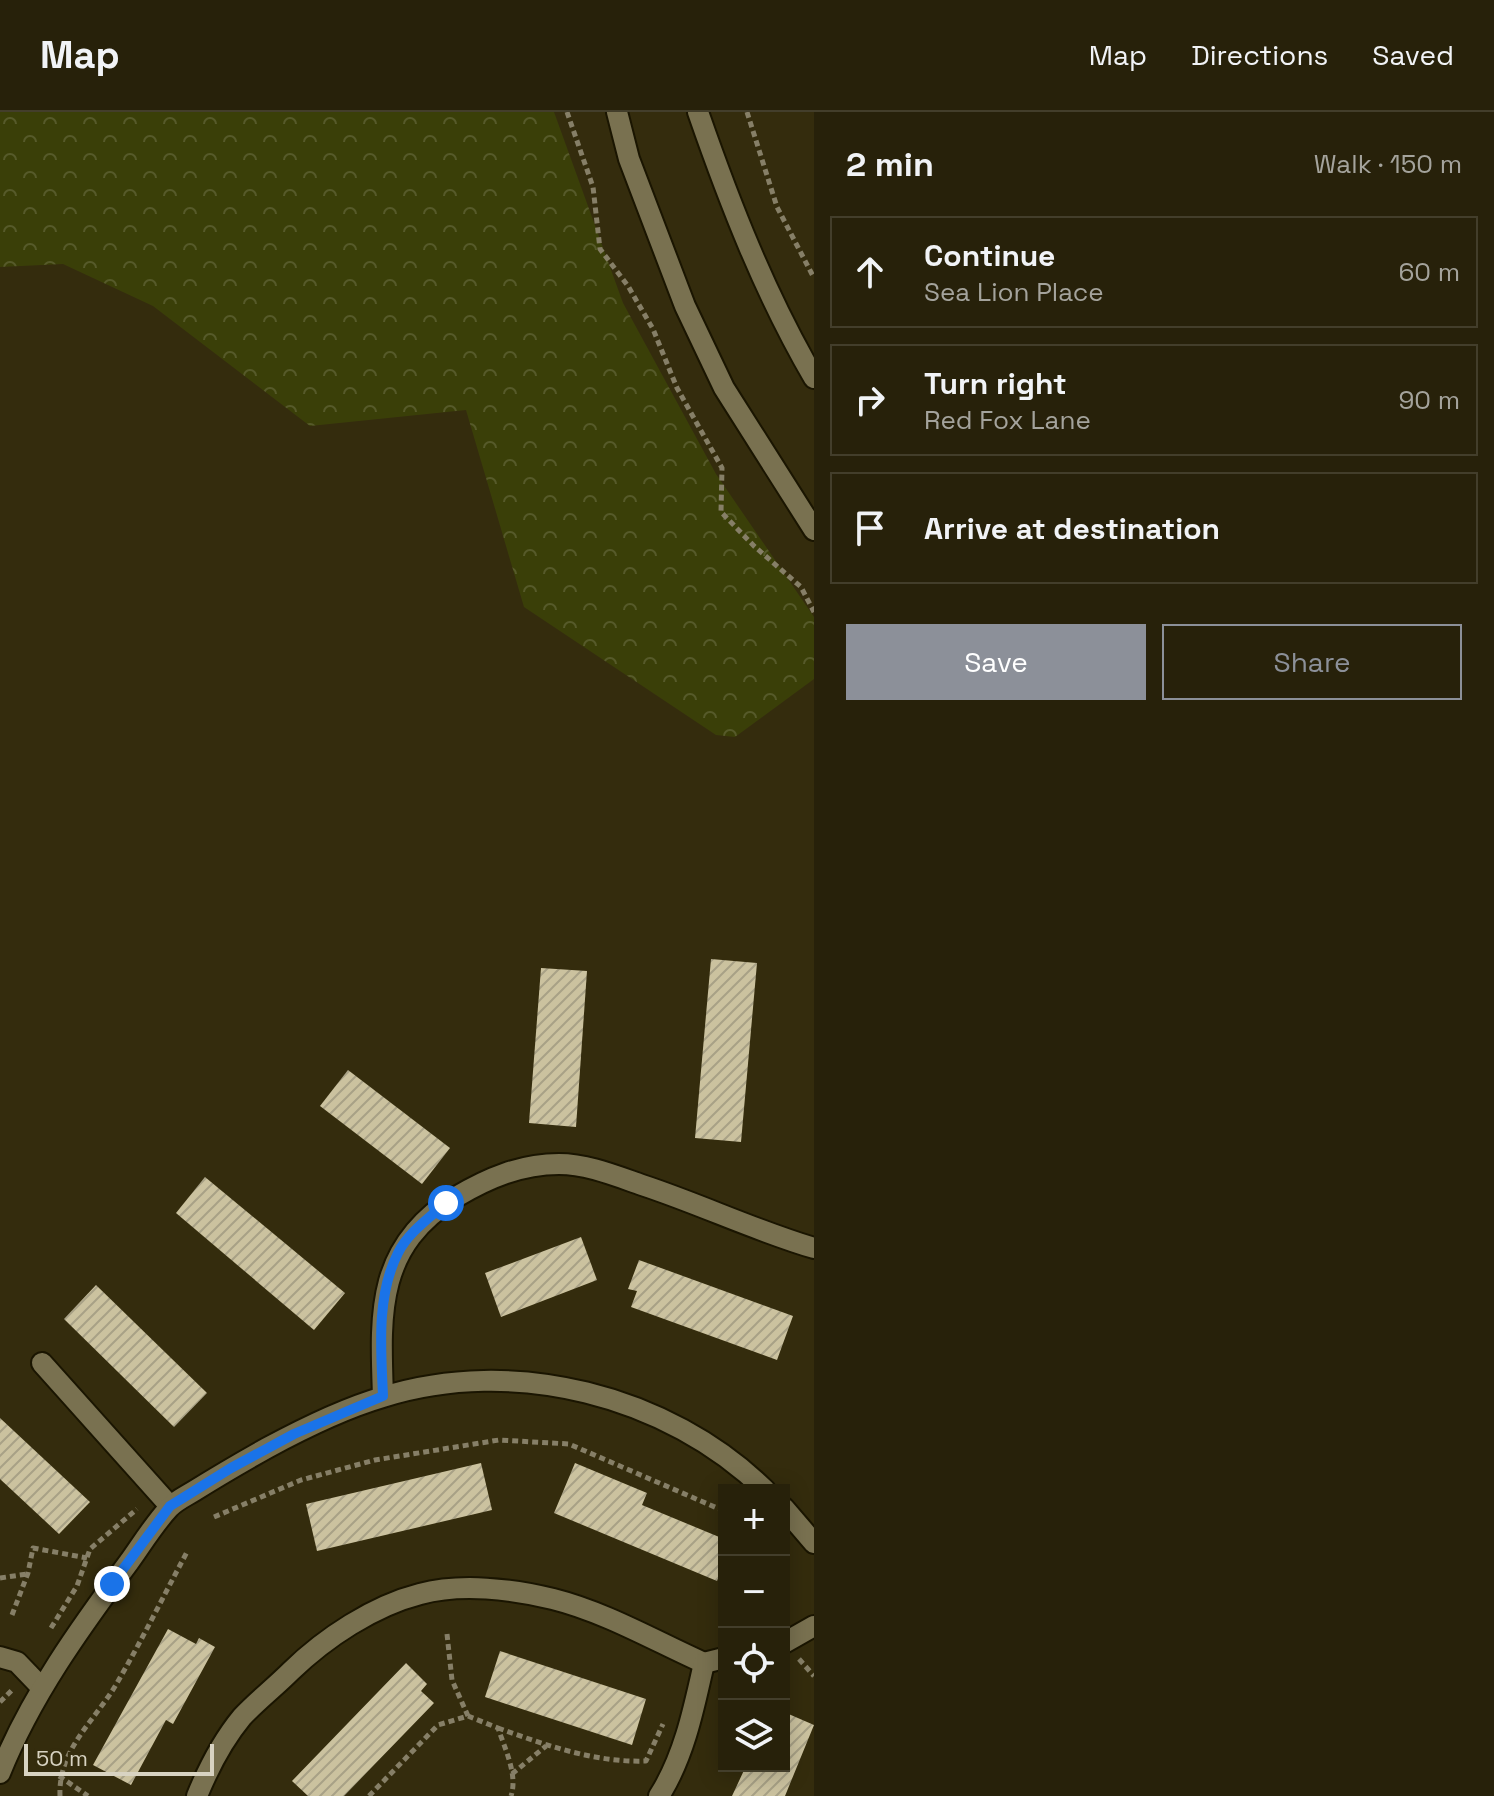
<!DOCTYPE html>
<meta charset="utf-8">
<style>
:root{--surface:#27210a;--page:#332e18;--text:#f1f3f6;--muted:#a4a39c;--line:#433e2b;--accent:#8c9099}
body{margin:0;font-family:"Space Grotesk",sans-serif;background:var(--page);color:var(--text)}
.controls{position:absolute;right:24px;bottom:24px;display:grid;overflow:hidden;border-radius:0px;box-shadow:0 4px 20px #0003}
.controls button{width:72px;height:72px;display:grid;place-items:center;padding:0;border:0;border-bottom:2px solid var(--line);background:var(--surface);color:var(--text);font:40px sans-serif}
.scale{position:absolute;left:24px;bottom:20px;width:190px;box-sizing:border-box;padding-left:8px;border:4px solid #d8d3c2;border-top:0;font-size:22px;line-height:28px;white-space:nowrap;color:#d8d3c2;-webkit-text-stroke:6px #342c0d;paint-order:stroke}
.stop{position:absolute;width:24px;height:24px;margin:-18px;border:6px solid #1a73e8;border-radius:50%;background:#fff}
.stop.end{background:#1a73e8;border-color:#fff;box-shadow:0 2px 8px #0008}
.list{margin:0;padding:0;list-style:none}
h2{display:flex;justify-content:space-between;align-items:center;height:104px;margin:0;padding:0 32px;font-size:34px}
h2 small{font-size:26px;font-weight:400;color:var(--muted)}
.list li{display:grid;grid-template-columns:52px 1fr auto;gap:24px;align-items:center;box-sizing:border-box;height:112px;margin:0 16px 16px;padding:0 16px;border:2px solid var(--line);border-radius:0px}
.list b{display:block;font-size:30px;white-space:nowrap}
.list p{margin:0;font-size:26px;white-space:nowrap;color:var(--muted)}
.list em{font-size:26px;font-style:normal;color:var(--muted)}
.actions{display:flex;gap:16px;padding:24px 32px}
.actions a{flex:1;padding:18px 0;border:2px solid var(--accent);border-radius:0px;text-align:center;font-size:28px;color:var(--accent)}
.actions .main{background:var(--accent);color:#fff}
.icon{flex:none;width:44px;height:44px;fill:none;stroke:currentColor;stroke-width:2;stroke-linecap:round;stroke-linejoin:round}
.map{position:relative;flex:none;width:814px;height:1684px;overflow:hidden}
header{display:flex;align-items:center;gap:48px;box-sizing:border-box;height:112px;padding:0 40px;background:var(--surface);border-bottom:2px solid var(--line)}
header strong{font-size:38px}
nav{display:flex;gap:44px;margin-inline-start:auto;font-size:28px}
main{display:flex}
aside{flex:1;background:var(--surface)}
.map>svg:first-child{display:block}
.forest{fill:url(#forest-crowns)}
.building{fill:url(#building-hatch)}
.lines{fill:none;stroke-linecap:round;stroke-linejoin:round}
.minor-casing{stroke:#1a1501;stroke-width:24}
.tertiary-casing{stroke:#1a1501;stroke-width:24}
.path{stroke:#867f67;stroke-width:5;stroke-dasharray:6 4;stroke-linecap:butt}
.minor{stroke:#797150;stroke-width:20}
.tertiary{stroke:#797150;stroke-width:20}
.route{stroke:#1a73e8;stroke-width:10}
</style>
<header>
<strong>Map</strong>
<nav><a>Map</a><a>Directions</a><a>Saved</a></nav>
</header>
<main>
<div class="map">
<svg width="814" height="1684" viewBox="0 0 814 1684">
<defs>
<pattern id="forest-crowns" width="20" height="18" patternUnits="userSpaceOnUse" patternTransform="scale(2)"><rect width="20" height="18" fill="#3a3f08"/><path d="M2 6a3 3 0 1 1 6 0M12 15a3 3 0 1 1 6 0" fill="none" stroke="#565a2a"/></pattern>
<pattern id="building-hatch" width="6" height="6" patternUnits="userSpaceOnUse" patternTransform="scale(2)"><rect width="6" height="6" fill="#cbc29f"/><path d="M-1 1l2-2M0 6l6-6M5 7l2-2" fill="none" stroke="#a8a186"/></pattern>
</defs>
<rect width="100%" height="100%" fill="#342c0d"/>
<polygon class="forest" points="0,0 554,0 623,191 716,362 814,505 814,567 735,625 716,623 524,495 466,298 310,314 153,194 63,152 0,155"/>
<g class="building">
<polygon points="711,847 757,851 741,1030 695,1026"/>
<polygon points="541,856 587,859 576,1015 529,1011"/>
<polygon points="348,958 450,1036 422,1072 320,994"/>
<polygon points="205,1065 345,1181 314,1218 176,1101"/>
<polygon points="581,1125 597,1168 501,1205 485,1161"/>
<polygon points="639,1148 793,1204 777,1248 631,1195 637,1179 628,1177"/>
<polygon points="96,1173 207,1281 174,1315 64,1207"/>
<polygon points="0,1306 90,1390 59,1422 0,1367"/>
<polygon points="481,1351 492,1398 317,1439 306,1392"/>
<polygon points="575,1351 647,1381 642,1393 724,1427 724,1452 717,1469 554,1401"/>
<polygon points="168,1517 196,1532 199,1526 215,1535 173,1612 166,1608 131,1673 93,1653"/>
<polygon points="500,1539 646,1587 632,1633 485,1585"/>
<polygon points="406,1551 427,1572 421,1579 434,1591 344,1684 308,1684 292,1669"/>
<polygon points="784,1600 814,1613 785,1684 732,1684 746,1654 784,1654"/>
</g>
<g class="lines">
<defs>
<g id="minor">
<polyline points="42,1251 170,1394"/>
<path d="M383,1284C380,1201 376,1134 456,1085C488,1066 521,1052 559,1052C587,1052 616,1064 642,1073C700,1092 756,1119 814,1136"/>
<polyline points="784,1396 814,1431"/>
<polyline points="784,1531 814,1514"/>
<polyline points="0,1545 17,1550 41,1575"/>
<polyline points="704,1551 724,1546"/>
<path d="M0,1661C31,1584 80,1516 129,1450C142,1432 154,1412 169,1396C175,1389 186,1384 194,1379C218,1364 242,1350 267,1336C304,1316 342,1297 383,1285C513,1244 668,1283 765,1378"/>
<path d="M197,1684C208,1657 223,1628 242,1605C257,1589 275,1575 291,1559C325,1526 373,1494 420,1482C461,1471 512,1477 553,1487C605,1500 655,1529 704,1551"/>
<path d="M659,1684C684,1645 694,1596 704,1551"/>
</g>
<g id="tertiary">
<polyline points="617,0 629,47 685,194 724,276 814,418"/>
<path d="M698,0C730,92 765,182 814,266"/>
</g>
</defs>
<use href="#minor" class="minor-casing"/>
<use href="#tertiary" class="tertiary-casing"/>
<g class="path">
<polyline points="567,0 593,75 600,137 628,174 653,217 677,276 722,356 721,400 754,434 801,475 814,500"/>
<polyline points="747,0 777,95 814,166"/>
<polyline points="214,1405 301,1368 375,1348 499,1328 569,1332 724,1399"/>
<polyline points="0,1466 27,1462"/>
<polyline points="12,1503 28,1461 33,1436 87,1446"/>
<polyline points="51,1516 77,1474 90,1437 137,1397"/>
<polyline points="447,1522 452,1568 468,1604"/>
<polyline points="799,1547 814,1564"/>
<polyline points="0,1590 13,1577"/>
<path d="M498,1616C545,1633 596,1651 646,1649L663,1612"/>
<polyline points="512,1662 546,1634"/>
<polyline points="59,1664 88,1684"/>
<path d="M60,1684C58,1637 95,1609 117,1571C142,1528 164,1483 187,1440"/>
<path d="M369,1684L438,1613L468,1604L498,1616C505,1637 518,1663 511,1684"/>
</g>
<use href="#minor" class="minor"/>
<use href="#tertiary" class="tertiary"/>
</g>
<g class="lines">
<path class="route" d="M112,1472L170,1394L231,1356L294,1322L383,1284C381,1238 376,1184 398,1141C408,1121 429,1106 446,1091"/>
</g>
</svg>
<div class="controls">
<button>+</button>
<button>−</button>
<button><svg class="icon" aria-label="locate" viewBox="0 0 24 24"><circle cx="12" cy="12" r="6"/><path d="M12 2v4M12 18v4M2 12h4M18 12h4"/></svg></button>
<button><svg class="icon" aria-label="layers" viewBox="0 0 24 24"><path d="M12 4l9 5-9 5-9-5zM3 14l9 5 9-5"/></svg></button>
</div>
<div class="scale">50 m</div>
<div class="stop" style="left:446px;top:1091px"></div>
<div class="stop end" style="left:112px;top:1472px"></div>
</div>
<aside>
<h2>2 min<small>Walk · 150 m</small></h2>
<ul class="list">
<li><svg class="icon" aria-label="ahead" viewBox="0 0 24 24"><path d="M12 20V5M6 11l6-6 6 6"/></svg><div><b>Continue</b><p>Sea Lion Place</p></div><em>60 m</em></li>
<li><svg class="icon" aria-label="right" viewBox="0 0 24 24"><path d="M7 20v-9h11M14 6l5 5-5 5"/></svg><div><b>Turn right</b><p>Red Fox Lane</p></div><em>90 m</em></li>
<li><svg class="icon" aria-label="arrive" viewBox="0 0 24 24"><path d="M6 21V4h12l-3 4 3 4H6"/></svg><div><b>Arrive at destination</b></div></li>
</ul>
<div class="actions"><a class="main">Save</a><a>Share</a></div>
</aside>
</main>
